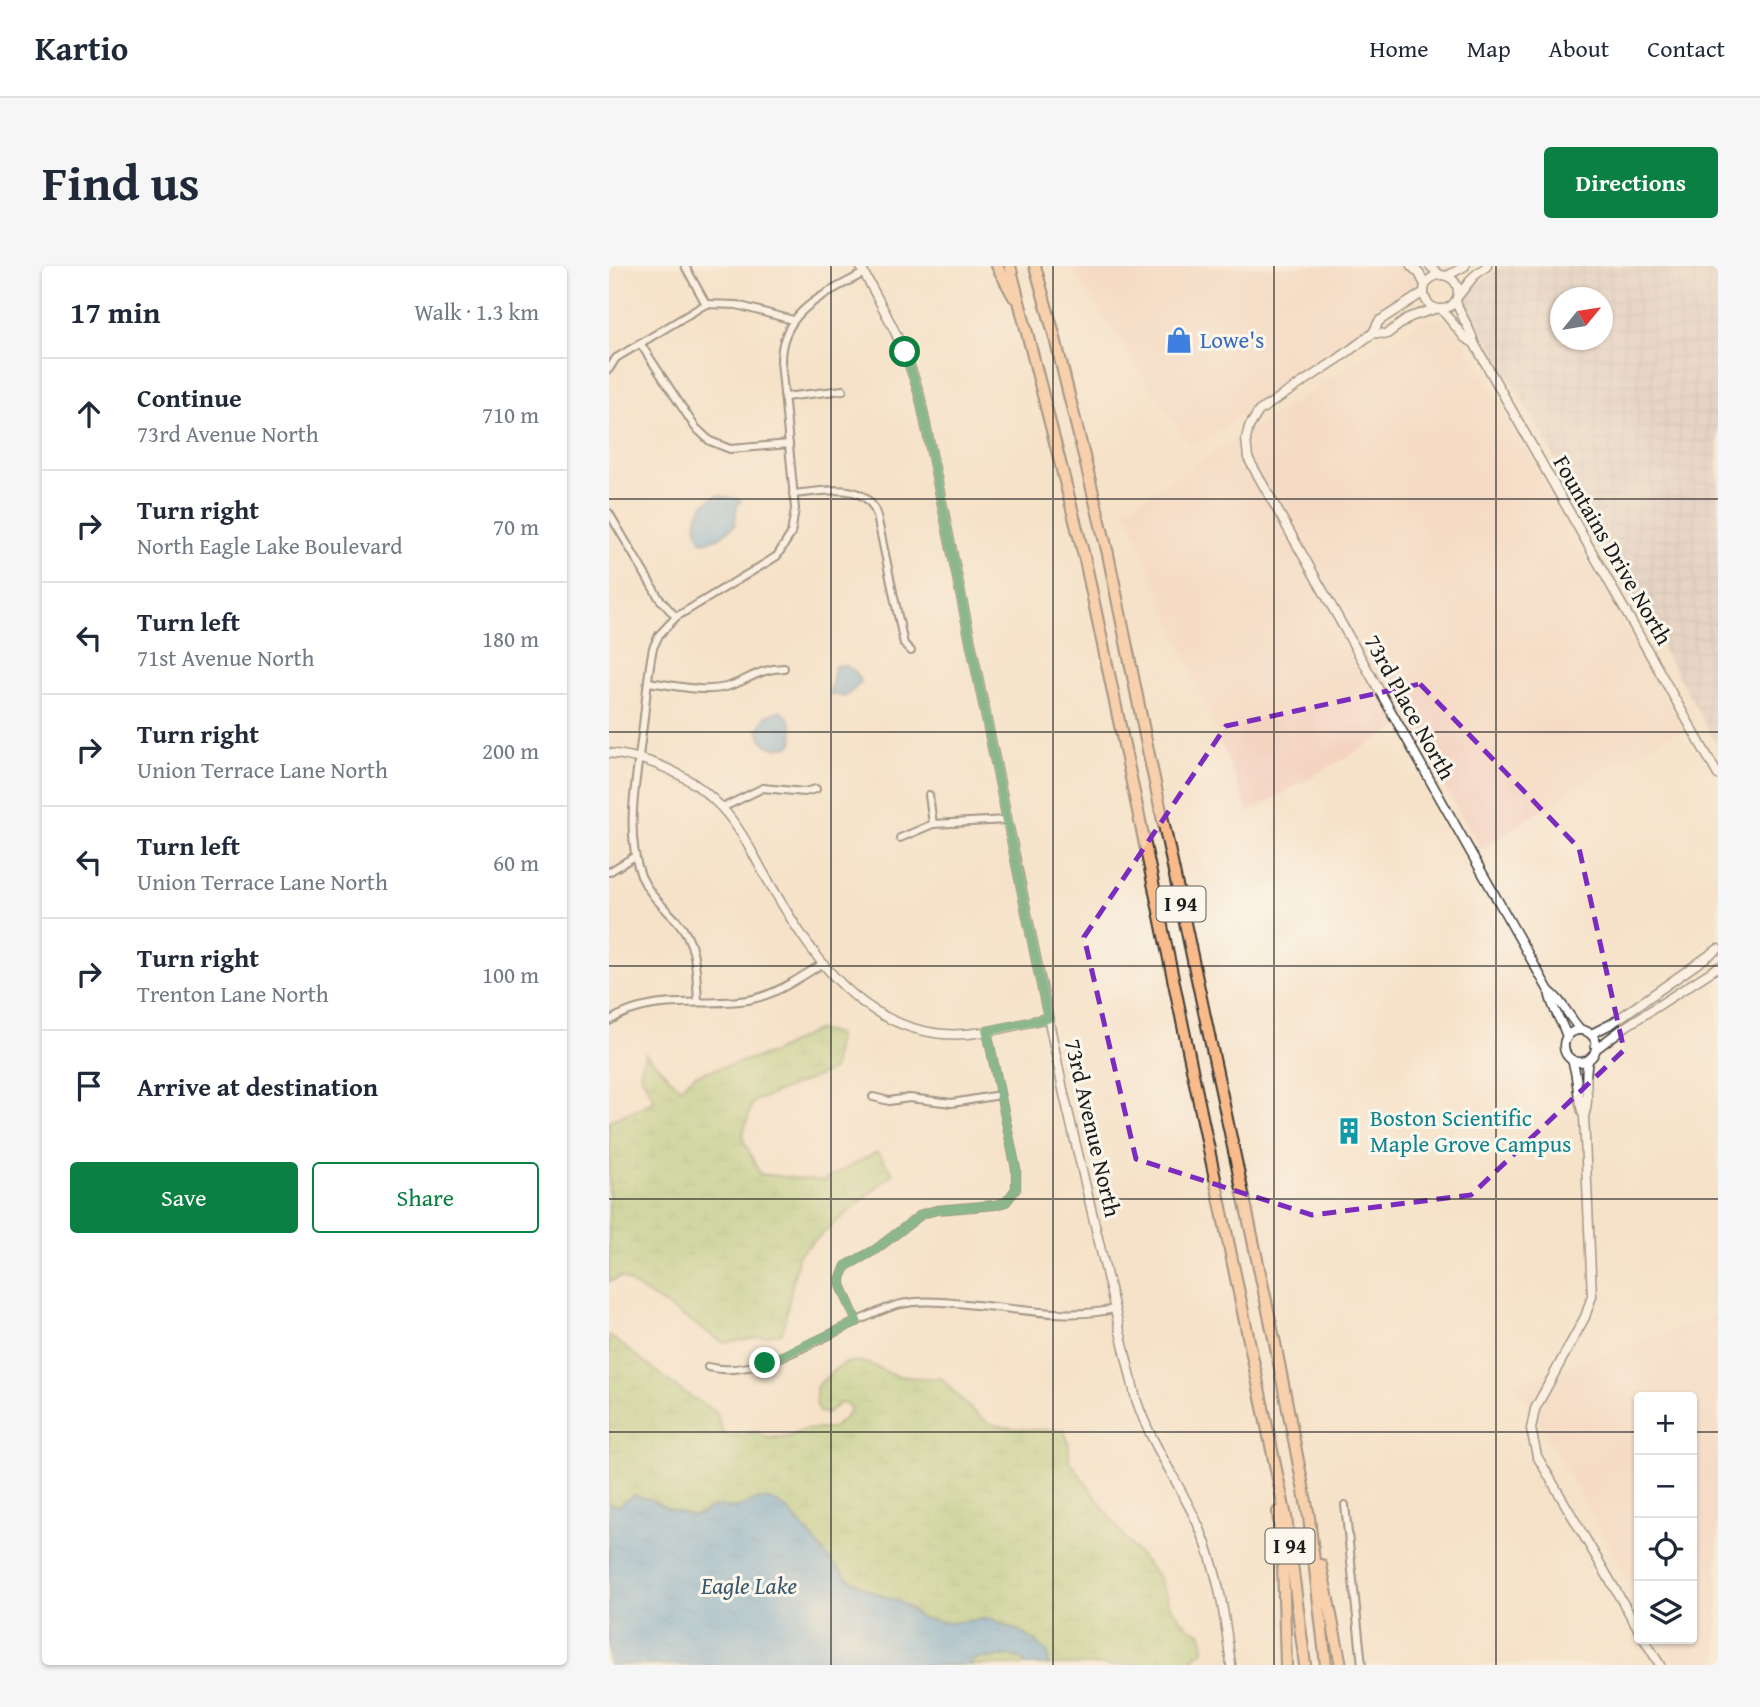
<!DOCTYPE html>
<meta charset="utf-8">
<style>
:root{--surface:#fff;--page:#f6f6f7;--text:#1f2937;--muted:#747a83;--line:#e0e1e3;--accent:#0b8043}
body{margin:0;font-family:"Gentium Book Plus",serif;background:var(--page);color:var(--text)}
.controls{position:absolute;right:21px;bottom:21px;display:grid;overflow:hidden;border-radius:7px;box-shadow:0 2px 5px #0004}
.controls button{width:63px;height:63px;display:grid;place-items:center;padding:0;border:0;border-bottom:2px solid var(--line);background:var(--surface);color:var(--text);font:35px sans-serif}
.compass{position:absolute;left:941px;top:21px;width:63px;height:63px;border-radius:50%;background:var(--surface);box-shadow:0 2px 5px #0004;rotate:60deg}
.stop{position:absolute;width:21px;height:21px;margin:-16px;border:5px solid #0b8043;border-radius:50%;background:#fff}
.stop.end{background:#0b8043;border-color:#fff;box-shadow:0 2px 7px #0008}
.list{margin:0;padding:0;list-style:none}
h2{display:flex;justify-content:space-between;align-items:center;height:91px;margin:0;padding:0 28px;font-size:30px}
h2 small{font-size:23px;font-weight:400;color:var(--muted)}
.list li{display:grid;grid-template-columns:46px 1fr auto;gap:21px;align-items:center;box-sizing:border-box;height:112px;padding:0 28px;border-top:2px solid var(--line)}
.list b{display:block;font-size:26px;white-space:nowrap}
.list p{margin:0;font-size:23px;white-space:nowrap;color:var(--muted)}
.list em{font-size:23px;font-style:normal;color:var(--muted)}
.actions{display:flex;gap:14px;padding:21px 28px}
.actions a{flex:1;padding:16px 0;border:2px solid var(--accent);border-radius:7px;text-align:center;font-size:24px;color:var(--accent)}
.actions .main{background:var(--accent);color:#fff}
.icon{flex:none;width:38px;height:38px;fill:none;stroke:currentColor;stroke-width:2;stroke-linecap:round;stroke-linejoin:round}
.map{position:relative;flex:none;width:1109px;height:1399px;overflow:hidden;border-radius:7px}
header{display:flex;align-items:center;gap:42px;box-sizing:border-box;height:98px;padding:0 35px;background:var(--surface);border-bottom:2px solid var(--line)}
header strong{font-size:33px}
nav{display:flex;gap:38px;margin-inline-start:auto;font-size:24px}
.intro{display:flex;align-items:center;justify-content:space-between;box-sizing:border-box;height:168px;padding:0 42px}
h1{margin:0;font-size:49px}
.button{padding:18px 32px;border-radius:7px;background:var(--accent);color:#fff;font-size:24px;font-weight:700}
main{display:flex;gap:42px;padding:0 42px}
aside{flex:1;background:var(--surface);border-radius:7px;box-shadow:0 2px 5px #0004}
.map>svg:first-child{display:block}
.built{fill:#f4d3c1}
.industrial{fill:url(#industrial-grid);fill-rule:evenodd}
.wetland{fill:url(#wetland-marsh);stroke:#607248;stroke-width:2}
.water{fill:url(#water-ripples);stroke:#3b5e76;stroke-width:2}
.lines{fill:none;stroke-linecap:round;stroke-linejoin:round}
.minor-casing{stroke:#3d3a36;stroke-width:10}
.tertiary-casing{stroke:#3d3a36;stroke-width:11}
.motorway-casing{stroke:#3d3a36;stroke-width:14}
.minor{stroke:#fff;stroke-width:6}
.tertiary{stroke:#fff;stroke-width:8}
.motorway{stroke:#fabb8b;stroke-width:10}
.route{stroke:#0b8043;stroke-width:9}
.marked{fill:none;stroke:#7b2cbf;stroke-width:5;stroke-dasharray:14 9;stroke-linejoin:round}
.grid{fill:none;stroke:#1c1c1c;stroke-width:2;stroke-opacity:0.55}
.labels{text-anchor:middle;stroke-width:6;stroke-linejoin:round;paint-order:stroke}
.shield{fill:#fbf7ec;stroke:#5f5e5a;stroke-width:2}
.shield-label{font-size:21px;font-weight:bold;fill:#1c1c1c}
.shop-label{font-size:23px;fill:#366cbe;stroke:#fbf7ec;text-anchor:start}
.street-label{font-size:23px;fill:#1c1c1c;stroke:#fbf7ec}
.culture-label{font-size:23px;fill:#0d838f;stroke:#fbf7ec;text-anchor:start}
.water-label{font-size:24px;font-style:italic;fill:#38586d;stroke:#fbf7ec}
</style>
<header>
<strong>Kartio</strong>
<nav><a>Home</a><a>Map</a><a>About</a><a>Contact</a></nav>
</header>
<div class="intro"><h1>Find us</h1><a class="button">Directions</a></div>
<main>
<aside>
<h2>17 min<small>Walk · 1.3 km</small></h2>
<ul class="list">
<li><svg class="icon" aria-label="ahead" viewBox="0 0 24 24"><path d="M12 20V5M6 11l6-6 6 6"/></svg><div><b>Continue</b><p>73rd Avenue North</p></div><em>710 m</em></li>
<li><svg class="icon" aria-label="right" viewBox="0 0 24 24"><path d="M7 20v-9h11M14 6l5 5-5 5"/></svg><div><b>Turn right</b><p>North Eagle Lake Boulevard</p></div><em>70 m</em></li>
<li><svg class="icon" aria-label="left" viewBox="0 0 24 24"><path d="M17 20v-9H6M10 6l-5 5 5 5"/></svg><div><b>Turn left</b><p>71st Avenue North</p></div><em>180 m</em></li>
<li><svg class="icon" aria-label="right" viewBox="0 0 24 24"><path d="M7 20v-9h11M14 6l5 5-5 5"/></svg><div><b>Turn right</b><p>Union Terrace Lane North</p></div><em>200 m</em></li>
<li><svg class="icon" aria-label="left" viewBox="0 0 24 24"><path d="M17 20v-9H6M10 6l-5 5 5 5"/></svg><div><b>Turn left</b><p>Union Terrace Lane North</p></div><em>60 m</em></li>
<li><svg class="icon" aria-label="right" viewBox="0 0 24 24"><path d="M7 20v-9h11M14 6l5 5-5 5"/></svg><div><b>Turn right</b><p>Trenton Lane North</p></div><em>100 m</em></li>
<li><svg class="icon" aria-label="arrive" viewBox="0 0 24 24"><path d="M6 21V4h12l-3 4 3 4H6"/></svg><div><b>Arrive at destination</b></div></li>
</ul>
<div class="actions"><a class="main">Save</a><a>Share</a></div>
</aside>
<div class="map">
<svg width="1109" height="1399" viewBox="0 0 1109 1399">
<defs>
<pattern id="industrial-grid" width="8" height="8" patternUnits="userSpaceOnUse" patternTransform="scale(1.75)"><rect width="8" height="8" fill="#d0c0bc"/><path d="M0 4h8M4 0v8" fill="none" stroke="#b2a4a1"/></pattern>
<pattern id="wetland-marsh" width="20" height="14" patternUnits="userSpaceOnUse" patternTransform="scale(1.75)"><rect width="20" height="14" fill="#a5c973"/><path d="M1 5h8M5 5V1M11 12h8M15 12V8" fill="none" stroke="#8dac63"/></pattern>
<pattern id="water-ripples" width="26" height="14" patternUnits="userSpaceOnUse" patternTransform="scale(1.75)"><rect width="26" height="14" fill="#5aa1d0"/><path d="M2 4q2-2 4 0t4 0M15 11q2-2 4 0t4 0" fill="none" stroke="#4a82a8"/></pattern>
</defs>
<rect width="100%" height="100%" fill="#fbf7ec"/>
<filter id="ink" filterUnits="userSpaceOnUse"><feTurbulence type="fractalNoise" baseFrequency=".0143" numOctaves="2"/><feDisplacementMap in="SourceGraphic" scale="14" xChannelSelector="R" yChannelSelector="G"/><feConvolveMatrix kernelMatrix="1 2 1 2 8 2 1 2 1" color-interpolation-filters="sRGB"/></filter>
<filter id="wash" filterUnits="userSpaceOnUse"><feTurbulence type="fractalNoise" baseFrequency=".00686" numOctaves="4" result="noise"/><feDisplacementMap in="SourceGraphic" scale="28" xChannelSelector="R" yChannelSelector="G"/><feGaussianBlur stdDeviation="1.57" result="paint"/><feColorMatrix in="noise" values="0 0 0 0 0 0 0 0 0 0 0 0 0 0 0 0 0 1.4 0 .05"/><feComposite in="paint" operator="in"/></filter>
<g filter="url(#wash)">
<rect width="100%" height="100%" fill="#f6e2c9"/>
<g class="built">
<polygon points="466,0 846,0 684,110 666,126 597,173 579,177 466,8"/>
<polygon points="824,52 840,55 854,72 1074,463 991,506 873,583 797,457 640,547 516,243 813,54"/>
<polygon points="1109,1049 1109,1399 1069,1399 1054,1373 1083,1373 1083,1131 1030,1131 1030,1331 906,1117"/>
</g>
<path class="industrial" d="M894,0H1109V481L853,28ZM951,32H993V74H951Z"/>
<g class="wetland">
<polygon points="207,764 229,768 224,804 144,836 133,871 151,908 212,915 268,886 284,907 190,988 173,1067 115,1077 12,1011 0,1016 0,855 46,835 31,807 36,787 71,822 86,809 163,787"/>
<path d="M0,1069L73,1125L107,1146L114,1167L120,1170L147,1166L157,1171H178L199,1163H222L234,1154L242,1142L238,1138L231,1137L218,1147L210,1146L207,1137V1121C228,1101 238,1087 268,1101C273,1103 278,1107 283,1108C298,1113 317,1112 332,1112C346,1126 360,1145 377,1155C394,1165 434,1163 455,1164L460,1179V1194L524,1282L549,1310L562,1342L580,1362L593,1367L595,1384L586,1391L582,1399H439C440,1373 400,1361 381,1352L341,1357L312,1352L299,1341L261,1325L239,1312L223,1296L180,1245L105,1240L93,1248L83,1250L62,1244L40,1233L19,1232L11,1239L0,1238Z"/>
<polygon points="396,1390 412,1392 417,1399 361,1399 365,1393"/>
</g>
<g class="water">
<path d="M109,229L132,234L128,240L126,259L110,272L93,276C81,257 89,237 109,229Z"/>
<polygon points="235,399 246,405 252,417 236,431 221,428 226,400"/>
<path d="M171,444C184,452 185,464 183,479C166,484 154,483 149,464L157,450Z"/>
<polygon points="24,1229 40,1233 62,1244 83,1250 93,1248 105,1240 128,1242 147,1234 156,1233 167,1236 180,1245 223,1296 239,1312 261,1325 291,1336 312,1352 341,1357 381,1352 392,1359 411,1365 439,1387 439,1399 417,1399 412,1392 396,1390 365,1393 361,1399 0,1399 0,1238 11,1239"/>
</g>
</g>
<g filter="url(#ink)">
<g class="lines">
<defs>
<g id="minor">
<polyline points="76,0 97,38"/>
<polyline points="31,77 86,161 101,175 121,183 180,178"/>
<polyline points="0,103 7,92 97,38 128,39 184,54"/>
<polyline points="176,131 234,124"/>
<path d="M184,228C215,226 257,213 268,250L295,378L302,385"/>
<polyline points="0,247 50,332 67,351"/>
<path d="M39,416C65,419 92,427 117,421C141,414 148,403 175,402"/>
<polyline points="320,529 324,558"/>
<polyline points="113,542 154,522 195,526 207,523"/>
<polyline points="291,572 324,558 398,554"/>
<polyline points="0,606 26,590"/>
<path d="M89,736C87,708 89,678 68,655C54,640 41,630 32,610C15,565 28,512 33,467C37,439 38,410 44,382L50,369L67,351L157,297L168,290L182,268L186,243L172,95C172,45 216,28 255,7"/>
<path d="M0,755C42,728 93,741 139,734C167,729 190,712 213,698"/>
<polyline points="264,831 280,835 300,832 343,837 391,829"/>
<polyline points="248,1056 232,1019 232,1012 237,1000 266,984 313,948 328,944 386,939 397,936 407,923 407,903 378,765"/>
<path d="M99,1101C155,1116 233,1055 288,1039C311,1033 334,1036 357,1038C406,1042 458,1054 505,1043"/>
<polyline points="736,1239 753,1399"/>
</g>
<g id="tertiary">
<path d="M251,0C275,43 298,84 311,131L455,828L527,1133C542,1179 572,1219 591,1263C610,1307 616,1352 622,1399"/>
<polyline points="802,0 810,7 816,19"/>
<polyline points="821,0 831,9"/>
<circle cx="832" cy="26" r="17"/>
<polyline points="838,10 856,0"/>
<path d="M815,26L770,55L764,67L729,93L650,145L640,161L637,173L639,192L940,725C954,735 960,752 972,764"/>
<polyline points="849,30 865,10 878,0"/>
<path d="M847,35C851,49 863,65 865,77L1109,509"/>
<polyline points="833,44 856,72 865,77"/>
<polyline points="764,67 778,68 801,51 826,43"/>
<path d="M0,487C43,492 82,509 112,541C129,559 141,582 153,604C195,676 241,759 334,768C369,771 405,759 439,752"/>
<path d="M940,725C942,742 953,755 958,771"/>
<circle cx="971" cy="780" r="16"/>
<polyline points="982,768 1002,758 1109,683"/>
<polyline points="988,782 1016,761 1109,701"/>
<path d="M963,794C970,813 967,833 975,850L983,1030L976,1051L926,1143L922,1163L928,1190L1030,1364"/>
<path d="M975,850C982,833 974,814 979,795"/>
<polyline points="1035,1373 1051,1399"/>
</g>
<g id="motorway">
<polyline points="388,0 405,31"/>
<polyline points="401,0 476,294 518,493 677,1251 696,1399"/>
<polyline points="426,0 445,68 499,288 540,489 666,1077 700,1251 717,1399"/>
<polyline points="669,1246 674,1297 677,1399"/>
<polyline points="712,1299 732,1399"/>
</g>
</defs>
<use href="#minor" class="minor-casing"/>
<use href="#tertiary" class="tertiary-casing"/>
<use href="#motorway" class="motorway-casing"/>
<use href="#minor" class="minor"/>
<use href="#tertiary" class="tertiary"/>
<use href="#motorway" class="motorway"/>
</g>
</g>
<g class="lines" filter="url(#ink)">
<polyline class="route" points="156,1097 248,1056 232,1020 232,1012 237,1000 266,984 313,948 328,944 386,939 397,936 407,923 407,903 378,765 439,752 311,131 296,86"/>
</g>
<path d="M0 0H1109V1399H0ZM811,418L970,582L1015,784L862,929L703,949L527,893L475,671L617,460Z" fill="#f6e2c9" fill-opacity=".55" fill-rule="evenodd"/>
<path class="marked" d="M811,418L970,582L1015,784L862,929L703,949L527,893L475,671L617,460Z"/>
<path class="grid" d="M222,0V1399M444,0V1399M665,0V1399M887,0V1399M0,233H1109M0,466H1109M0,700H1109M0,933H1109M0,1166H1030M1083,1166H1109"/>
<defs>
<symbol id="shop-bare" viewBox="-9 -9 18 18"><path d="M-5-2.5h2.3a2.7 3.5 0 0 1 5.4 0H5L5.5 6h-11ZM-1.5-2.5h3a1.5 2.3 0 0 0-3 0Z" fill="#3f7fe0" stroke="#fbf7ec" stroke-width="2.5" paint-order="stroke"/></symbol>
<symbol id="building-bare" viewBox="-9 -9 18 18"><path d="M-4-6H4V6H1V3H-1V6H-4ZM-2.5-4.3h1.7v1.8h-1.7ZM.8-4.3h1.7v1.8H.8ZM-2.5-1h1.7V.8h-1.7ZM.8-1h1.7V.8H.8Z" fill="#0f9aa8" stroke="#fbf7ec" stroke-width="2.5" paint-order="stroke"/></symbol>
</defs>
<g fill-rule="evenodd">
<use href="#shop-bare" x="551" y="55" width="38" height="38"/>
<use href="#building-bare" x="721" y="846" width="38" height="38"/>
</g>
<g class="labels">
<g class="shield">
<rect x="547.5" y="620.5" width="49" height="35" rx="5"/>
<rect x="656.5" y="1262.5" width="49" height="35" rx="5"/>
</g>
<g class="shield-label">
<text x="572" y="645">I 94</text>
<text x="681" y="1287">I 94</text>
</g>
<g class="shop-label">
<text x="591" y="82">Lowe's</text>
</g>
<g class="street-label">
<text transform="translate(1004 284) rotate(60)" y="8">Fountains Drive North</text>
<text transform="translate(801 441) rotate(61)" y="8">73rd Place North</text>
<text transform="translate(484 862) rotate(77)" y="8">73rd Avenue North</text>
</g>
<g class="culture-label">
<text x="761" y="860">Boston Scientific<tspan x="761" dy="26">Maple Grove Campus</tspan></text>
</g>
<g class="water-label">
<text x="140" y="1328">Eagle Lake</text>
</g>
</g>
</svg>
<div class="controls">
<button>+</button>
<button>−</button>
<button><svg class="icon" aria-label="locate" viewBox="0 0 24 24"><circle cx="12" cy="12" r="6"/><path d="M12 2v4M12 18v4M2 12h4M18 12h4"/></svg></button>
<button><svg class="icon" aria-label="layers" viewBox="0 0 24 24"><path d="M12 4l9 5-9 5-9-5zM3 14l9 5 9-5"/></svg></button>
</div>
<svg class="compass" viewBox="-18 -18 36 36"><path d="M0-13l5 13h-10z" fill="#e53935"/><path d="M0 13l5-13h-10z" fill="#747a83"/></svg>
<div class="stop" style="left:296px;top:86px"></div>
<div class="stop end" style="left:156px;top:1097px"></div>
</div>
</main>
